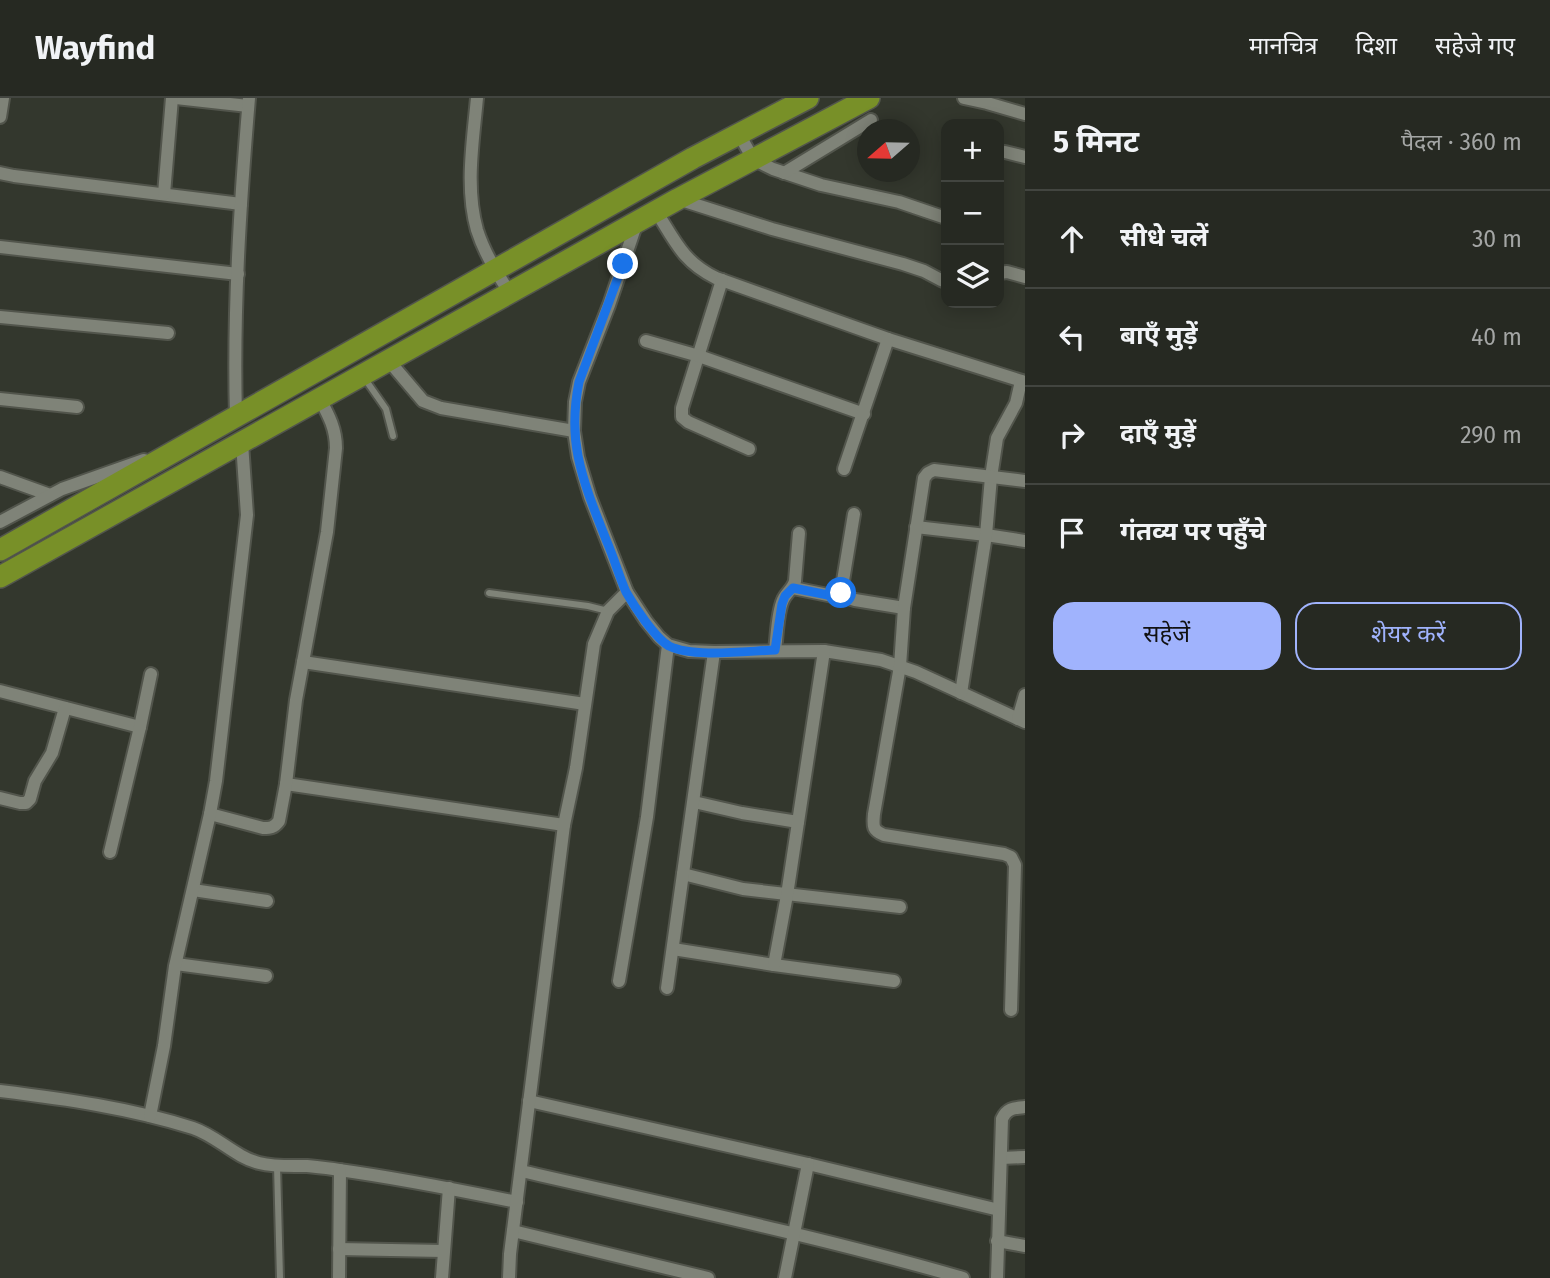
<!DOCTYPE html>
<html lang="hi">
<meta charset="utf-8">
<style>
:root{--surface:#262922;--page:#2e312a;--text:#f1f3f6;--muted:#a4a6a5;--line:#424540;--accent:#a0b3fd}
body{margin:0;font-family:"Fira Sans","Noto Sans Devanagari",sans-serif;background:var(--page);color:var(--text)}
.controls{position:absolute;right:21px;top:21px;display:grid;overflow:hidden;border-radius:14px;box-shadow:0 4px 18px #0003}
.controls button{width:63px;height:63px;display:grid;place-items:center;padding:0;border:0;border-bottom:2px solid var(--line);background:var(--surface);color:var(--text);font:35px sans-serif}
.compass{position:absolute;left:857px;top:21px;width:63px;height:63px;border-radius:50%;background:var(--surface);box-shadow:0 4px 18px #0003;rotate:250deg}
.stop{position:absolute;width:21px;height:21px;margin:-16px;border:5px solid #1a73e8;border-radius:50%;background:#fff}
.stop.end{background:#1a73e8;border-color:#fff;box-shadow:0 2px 7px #0008}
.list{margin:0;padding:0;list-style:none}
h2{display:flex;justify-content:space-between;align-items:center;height:91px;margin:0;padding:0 28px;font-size:30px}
h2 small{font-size:23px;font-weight:400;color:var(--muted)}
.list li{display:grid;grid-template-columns:46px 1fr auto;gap:21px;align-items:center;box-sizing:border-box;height:98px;padding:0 28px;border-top:2px solid var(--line)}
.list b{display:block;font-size:26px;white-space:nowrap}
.list em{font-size:23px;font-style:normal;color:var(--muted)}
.actions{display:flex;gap:14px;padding:21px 28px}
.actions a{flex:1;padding:16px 0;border:2px solid var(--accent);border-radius:21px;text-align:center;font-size:24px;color:var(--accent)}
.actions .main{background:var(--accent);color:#111}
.icon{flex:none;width:38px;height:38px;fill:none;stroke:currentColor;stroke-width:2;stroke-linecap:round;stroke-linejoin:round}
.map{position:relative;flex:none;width:1025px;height:1180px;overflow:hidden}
header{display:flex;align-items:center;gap:42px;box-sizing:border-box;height:98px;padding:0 35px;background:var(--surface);border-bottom:2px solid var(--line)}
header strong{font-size:33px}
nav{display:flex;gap:38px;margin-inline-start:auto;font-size:24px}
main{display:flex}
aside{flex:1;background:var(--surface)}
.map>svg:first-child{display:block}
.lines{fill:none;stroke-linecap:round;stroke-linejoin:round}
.service-casing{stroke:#52554c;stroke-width:10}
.minor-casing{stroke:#52554c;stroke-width:16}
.trunk-casing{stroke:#52554c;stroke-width:24}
.service{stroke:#7f8378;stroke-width:6}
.minor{stroke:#7f8378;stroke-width:12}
.trunk{stroke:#789028;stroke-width:21}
.route{stroke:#1a73e8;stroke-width:9}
</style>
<header>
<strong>Wayfind</strong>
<nav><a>मानचित्र</a><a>दिशा</a><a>सहेजे गए</a></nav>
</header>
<main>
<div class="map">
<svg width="1025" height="1180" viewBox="0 0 1025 1180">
<rect width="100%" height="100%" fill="#33372d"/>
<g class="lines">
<defs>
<g id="service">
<polyline points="365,281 386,311 393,338"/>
<polyline points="489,495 588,508 608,513"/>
<polyline points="277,1068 280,1180"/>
</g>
<g id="minor">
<polyline points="176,0 248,8"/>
<path d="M477,0C473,43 465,90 477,132C484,154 497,176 510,195"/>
<polyline points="964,0 987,5 1025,16"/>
<polyline points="0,19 3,0"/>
<polyline points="739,36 753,61 773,71 821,87 899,104 946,120"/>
<polyline points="1005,54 1025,59"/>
<polyline points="0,75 14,78 241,106"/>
<polyline points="784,75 871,22"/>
<polyline points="164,96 172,0"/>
<polyline points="678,101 772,131 903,166 924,173 941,182 946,184"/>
<path d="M656,113C675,143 683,164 716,180L888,241L1025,284"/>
<polyline points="637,124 609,207 579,284 575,304 574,333 578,359 590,399 627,494 646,523 659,539 668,547 689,553 714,554 824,553 881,562 916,574 1025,624"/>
<polyline points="0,149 238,176"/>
<polyline points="999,175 1007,174 1025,179"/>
<polyline points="722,182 682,310 682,319 688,324 749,351"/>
<polyline points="0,219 168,235"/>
<polyline points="646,243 699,258 864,316"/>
<polyline points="389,263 423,303 441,310 574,333"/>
<polyline points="0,301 77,309"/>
<path d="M236,319C233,213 240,106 249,0"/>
<polyline points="844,371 888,241"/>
<polyline points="0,379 50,397"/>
<polyline points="0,424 62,391 144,362"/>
<polyline points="916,429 986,437 1025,443"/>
<polyline points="793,490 833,498 841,495 854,416"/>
<polyline points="839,497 855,502 904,510"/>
<path d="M775,552C777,538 777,515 783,502C786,495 793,491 795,483L799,435"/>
<polyline points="303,564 585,606"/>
<polyline points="0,593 140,629"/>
<polyline points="961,595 986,437 991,379 997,340 1016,305 1021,283"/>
<polyline points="1018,621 1025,597"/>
<polyline points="286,686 564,727"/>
<polyline points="0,700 20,705 26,705 30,701 35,683 52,655 65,610"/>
<polyline points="694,704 742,715 798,724"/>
<path d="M210,716L263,730C270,730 274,730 279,723L286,686L296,602L327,434L336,350C336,331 329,318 320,301"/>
<polyline points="110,754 140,629 151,576"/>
<polyline points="683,776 743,791 900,809"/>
<polyline points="193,792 267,803"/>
<polyline points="673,851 774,867 894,883"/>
<polyline points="176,866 266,878"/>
<polyline points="774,867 787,797 824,553"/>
<polyline points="619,883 647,719 668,547"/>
<polyline points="667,890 714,554"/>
<path d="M1011,912L1015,767L1011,759L1004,756L884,737C872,732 873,728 874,716L900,568L904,510L924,380L928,375L934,372L1025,383"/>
<path d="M0,993C65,1001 130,1010 193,1030C217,1038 235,1059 259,1065C275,1069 291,1068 307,1068C317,1069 328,1070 339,1072C398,1080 458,1092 517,1104"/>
<polyline points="529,1003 808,1066 999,1112"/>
<polyline points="150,1018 164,948 175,868 210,716 216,683 247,417 242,345"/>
<polyline points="1001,1060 1025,1059"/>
<path d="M521,1073C669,1107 817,1138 963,1180"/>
<polyline points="513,1133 708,1180"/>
<polyline points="997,1143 1025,1148"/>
<polyline points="339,1151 443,1153"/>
<polyline points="339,1180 340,1072"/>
<polyline points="442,1180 449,1090"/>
<polyline points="509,1180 510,1156 564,727 576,670 594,546 608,513 627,494"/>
<polyline points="785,1180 808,1066"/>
<path d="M997,1180L1002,1021C1007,1010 1014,1010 1025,1009"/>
</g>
<g id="trunk">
<polyline points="0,452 693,60 808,0"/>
<polyline points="0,479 678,101 869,0"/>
</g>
</defs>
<use href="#service" class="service-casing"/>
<use href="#minor" class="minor-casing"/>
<use href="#trunk" class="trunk-casing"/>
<use href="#service" class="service"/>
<use href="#minor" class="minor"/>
<use href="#trunk" class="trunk"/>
</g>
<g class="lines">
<path class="route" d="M623,166L579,284C574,309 573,333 578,358C584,388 596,416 607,444C614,460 619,478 626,494C634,508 655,540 669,548C693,560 747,553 775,552L782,506L785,498L793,490L833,498H836L841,495"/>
</g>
</svg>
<div class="controls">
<button>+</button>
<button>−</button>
<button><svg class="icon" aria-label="layers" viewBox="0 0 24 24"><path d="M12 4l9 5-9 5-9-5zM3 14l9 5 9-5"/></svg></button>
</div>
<svg class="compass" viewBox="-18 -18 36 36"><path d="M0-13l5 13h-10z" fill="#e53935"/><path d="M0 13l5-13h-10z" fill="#a4a6a5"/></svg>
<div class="stop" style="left:841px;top:495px"></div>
<div class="stop end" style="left:623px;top:166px"></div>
</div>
<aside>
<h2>5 मिनट<small>पैदल · 360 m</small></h2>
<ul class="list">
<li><svg class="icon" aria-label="ahead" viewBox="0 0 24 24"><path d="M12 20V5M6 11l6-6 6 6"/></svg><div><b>सीधे चलें</b></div><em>30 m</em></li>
<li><svg class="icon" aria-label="left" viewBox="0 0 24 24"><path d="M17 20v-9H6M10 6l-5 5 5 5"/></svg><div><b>बाएँ मुड़ें</b></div><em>40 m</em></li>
<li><svg class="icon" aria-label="right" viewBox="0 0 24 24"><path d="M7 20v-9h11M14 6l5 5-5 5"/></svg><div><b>दाएँ मुड़ें</b></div><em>290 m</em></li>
<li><svg class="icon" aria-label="arrive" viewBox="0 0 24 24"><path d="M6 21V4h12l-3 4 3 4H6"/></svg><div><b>गंतव्य पर पहुँचे</b></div></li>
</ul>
<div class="actions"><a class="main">सहेजें</a><a>शेयर करें</a></div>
</aside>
</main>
